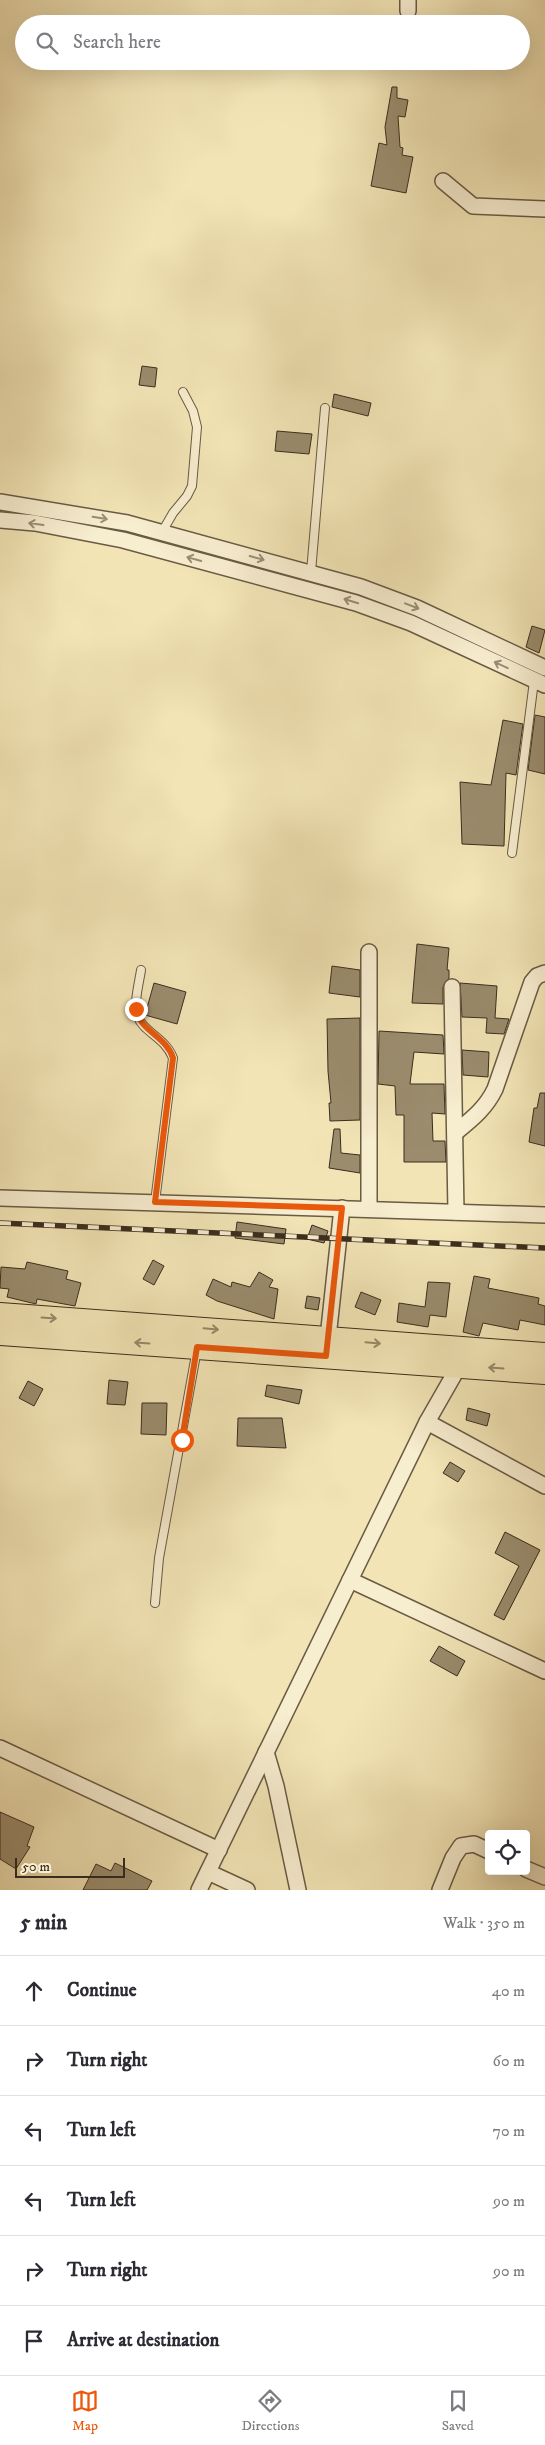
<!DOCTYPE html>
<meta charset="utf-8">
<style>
:root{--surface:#fff;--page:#f2f2f3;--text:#2b2b33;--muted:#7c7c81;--line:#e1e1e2;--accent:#ea580c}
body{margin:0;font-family:"IM FELL DW Pica",serif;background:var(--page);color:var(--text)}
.controls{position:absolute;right:15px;bottom:15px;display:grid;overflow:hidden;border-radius:5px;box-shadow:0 5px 20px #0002}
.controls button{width:45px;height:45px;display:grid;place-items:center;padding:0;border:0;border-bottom:1px solid var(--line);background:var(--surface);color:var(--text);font:25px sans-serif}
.scale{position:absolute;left:15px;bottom:12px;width:110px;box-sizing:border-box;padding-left:5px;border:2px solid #3b2d1e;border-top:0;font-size:14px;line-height:18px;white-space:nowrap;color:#3b2d1e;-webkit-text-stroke:4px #f7edcf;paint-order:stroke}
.stop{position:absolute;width:15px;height:15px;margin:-11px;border:4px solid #ea580c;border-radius:50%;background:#fff}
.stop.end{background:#ea580c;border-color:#fff;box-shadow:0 1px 5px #0008}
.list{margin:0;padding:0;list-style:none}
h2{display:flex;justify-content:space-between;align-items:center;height:65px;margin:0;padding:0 20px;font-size:21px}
h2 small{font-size:16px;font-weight:400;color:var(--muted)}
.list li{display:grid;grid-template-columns:32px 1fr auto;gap:15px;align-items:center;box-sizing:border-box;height:70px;padding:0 20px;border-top:1px solid var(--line)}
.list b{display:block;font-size:19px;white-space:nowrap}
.list em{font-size:16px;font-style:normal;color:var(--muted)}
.icon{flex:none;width:28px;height:28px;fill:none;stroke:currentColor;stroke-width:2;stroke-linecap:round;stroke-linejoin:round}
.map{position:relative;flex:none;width:545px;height:1890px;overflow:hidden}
.search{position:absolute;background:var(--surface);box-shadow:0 5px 20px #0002;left:15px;right:15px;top:15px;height:55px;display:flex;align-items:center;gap:12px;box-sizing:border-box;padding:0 18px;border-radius:28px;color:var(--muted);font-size:19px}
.sheet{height:485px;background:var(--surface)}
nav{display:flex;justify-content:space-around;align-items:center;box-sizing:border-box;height:70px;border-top:1px solid var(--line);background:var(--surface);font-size:14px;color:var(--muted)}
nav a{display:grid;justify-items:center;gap:2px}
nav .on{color:var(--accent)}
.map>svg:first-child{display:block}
.building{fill:#9a8c6d;stroke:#3b2d1e}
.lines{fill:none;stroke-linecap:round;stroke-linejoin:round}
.service-casing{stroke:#695b44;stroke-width:10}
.minor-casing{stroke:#695b44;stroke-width:18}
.primary-casing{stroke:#3b2d1e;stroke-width:26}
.service{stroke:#f7edcf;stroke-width:8}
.minor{stroke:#f7edcf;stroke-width:15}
.primary{stroke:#f2e4b5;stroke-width:24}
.rail-casing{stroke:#3b2d1e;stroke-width:5.5}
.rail{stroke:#f7edcf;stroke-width:4;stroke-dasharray:11;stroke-linecap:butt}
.oneway{stroke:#998d76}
.oneway2{stroke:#96886a}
.route{stroke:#ea580c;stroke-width:6}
</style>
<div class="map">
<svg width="545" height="1890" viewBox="0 0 545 1890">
<rect width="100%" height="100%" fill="#f2e4b5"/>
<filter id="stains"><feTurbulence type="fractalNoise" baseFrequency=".004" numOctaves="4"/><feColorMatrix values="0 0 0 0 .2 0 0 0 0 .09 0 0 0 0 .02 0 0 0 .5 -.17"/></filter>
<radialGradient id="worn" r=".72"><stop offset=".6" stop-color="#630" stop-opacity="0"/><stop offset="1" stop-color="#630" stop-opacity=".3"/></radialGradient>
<g class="building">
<polygon points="392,87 397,87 397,98 408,100 405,117 398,116 400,147 403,148 402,155 413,157 406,193 371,186 379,143 387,145 385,127"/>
<polygon points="142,366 157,368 155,387 139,385"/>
<polygon points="334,394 371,403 368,416 332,407"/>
<polygon points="277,431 312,434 309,454 275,451"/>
<polygon points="532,626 545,630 539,653 526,647"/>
<polygon points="535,715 545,717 545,774 528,770"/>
<polygon points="503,720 523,724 516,775 506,773 504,846 462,844 460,782 491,785"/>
<polygon points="417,944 449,948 447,970 449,970 449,978 443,987 443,1004 412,1003"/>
<polygon points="332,966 360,970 360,997 329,993"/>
<polygon points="154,983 186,992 177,1024 145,1015"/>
<polygon points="460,983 497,986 495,1018 509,1019 504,1034 486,1033 487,1018 462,1017"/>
<polygon points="360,1018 360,1120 330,1121 329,1103 331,1103 328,1071 327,1019"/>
<polygon points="379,1031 443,1035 444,1054 414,1052 410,1084 444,1084 445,1114 432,1113 433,1141 445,1141 446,1162 404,1162 404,1115 396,1115 395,1086 378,1084"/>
<polygon points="462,1050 489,1052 488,1077 463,1075"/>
<polygon points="540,1093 545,1093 545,1146 529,1142 534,1108 537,1108"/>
<polygon points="334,1129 340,1129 341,1153 360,1155 360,1173 329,1168"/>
<polygon points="237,1222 286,1229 284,1244 235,1238"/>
<polygon points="312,1225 328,1231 324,1243 307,1239"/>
<polygon points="153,1260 164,1266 154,1285 143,1279"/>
<polygon points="27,1262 68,1271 66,1279 81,1283 75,1306 37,1299 36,1304 7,1297 9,1289 0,1288 1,1267 25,1269"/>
<polygon points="259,1272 273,1280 269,1287 278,1289 274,1319 217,1301 206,1295 213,1279 231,1287 232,1282 250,1287"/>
<polygon points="474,1276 490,1279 488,1288 539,1298 538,1304 545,1306 545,1325 520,1320 518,1330 483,1323 479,1336 463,1332"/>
<polygon points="428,1282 450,1283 446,1317 430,1315 428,1327 397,1322 399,1303 425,1307"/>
<polygon points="361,1292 381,1300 375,1315 355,1307"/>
<polygon points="307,1296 320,1298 318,1310 305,1308"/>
<polygon points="109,1380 128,1382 125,1405 107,1404"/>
<polygon points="28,1381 43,1389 34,1406 19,1398"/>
<polygon points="267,1385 302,1390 299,1404 265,1396"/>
<polygon points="142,1403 167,1403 166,1435 141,1434"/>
<polygon points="468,1408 490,1414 487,1426 466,1420"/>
<polygon points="238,1418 282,1418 286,1448 237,1446"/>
<polygon points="450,1462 465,1471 458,1482 443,1473"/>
<polygon points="505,1532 540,1550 504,1620 494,1615 519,1566 495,1553"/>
<polygon points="439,1646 465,1661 457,1676 430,1661"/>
<polygon points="0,1812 34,1827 27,1846 30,1847 16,1869 0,1859"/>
<polygon points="115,1863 152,1881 147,1890 83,1890 96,1864 111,1871"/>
</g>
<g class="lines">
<defs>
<g id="service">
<polyline points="162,532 173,513 187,496 192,486 197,427 193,411 183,392"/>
<polyline points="311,572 325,408"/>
<polyline points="512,853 534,681"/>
<path d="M141,970C139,984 133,1004 138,1017C143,1032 165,1037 173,1058L155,1202"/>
<polyline points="155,1603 159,1558 197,1349"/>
</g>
<g id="minor">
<polyline points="408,11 408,0"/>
<polyline points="443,181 473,206 545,209"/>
<polyline points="0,502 127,523 361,587 417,608 545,668"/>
<polyline points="0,520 35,523 123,540 356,603 411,623 545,685"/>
<polyline points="452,987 456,1212"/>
<path d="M455,1133C472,1119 486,1108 495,1089L532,982L537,976L545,973"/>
<polyline points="0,1198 545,1215"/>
<polyline points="369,1209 369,952"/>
<polyline points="327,1347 342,1208"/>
<polyline points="427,1422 545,1486"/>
<polyline points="350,1580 545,1671"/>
<polyline points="0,1748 219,1850"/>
<polyline points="266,1752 276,1786 298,1890"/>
<polyline points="526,1869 545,1877"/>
<polyline points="208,1872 247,1890"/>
<polyline points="199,1890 427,1422 459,1366"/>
<polyline points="440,1890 453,1858 461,1846 474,1844 489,1851"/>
</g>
<g id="primary">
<polyline points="0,1315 545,1355"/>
<polyline points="0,1333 545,1372"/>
</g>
</defs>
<use href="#service" class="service-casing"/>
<use href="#minor" class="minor-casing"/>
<use href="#primary" class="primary-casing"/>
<use href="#service" class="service"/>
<use href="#minor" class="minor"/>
<use href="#primary" class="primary"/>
<defs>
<polyline id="rail" points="0,1223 545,1248"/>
</defs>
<use href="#rail" class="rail-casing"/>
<use href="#rail" class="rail"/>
</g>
<defs><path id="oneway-shaft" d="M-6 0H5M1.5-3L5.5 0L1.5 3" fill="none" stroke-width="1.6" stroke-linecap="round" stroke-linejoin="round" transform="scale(1.25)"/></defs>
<g class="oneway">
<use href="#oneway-shaft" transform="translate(100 518) rotate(10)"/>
<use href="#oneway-shaft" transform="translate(36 524) rotate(-172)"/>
<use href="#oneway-shaft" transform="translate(257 558) rotate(15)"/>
<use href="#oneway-shaft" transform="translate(194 559) rotate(-165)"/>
<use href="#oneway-shaft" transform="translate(351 601) rotate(-163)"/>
<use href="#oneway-shaft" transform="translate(412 606) rotate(21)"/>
<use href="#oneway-shaft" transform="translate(501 665) rotate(-155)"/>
</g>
<g class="oneway2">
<use href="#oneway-shaft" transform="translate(49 1318) rotate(4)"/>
<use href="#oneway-shaft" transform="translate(211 1329) rotate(5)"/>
<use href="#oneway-shaft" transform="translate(142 1343) rotate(-176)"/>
<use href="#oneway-shaft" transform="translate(373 1343) rotate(5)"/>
<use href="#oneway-shaft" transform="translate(496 1368) rotate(-176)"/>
</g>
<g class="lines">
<path class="route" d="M136,1009C140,1031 166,1036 173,1058L155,1202L342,1208L326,1356L197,1347L182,1440"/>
</g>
<rect width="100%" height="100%" filter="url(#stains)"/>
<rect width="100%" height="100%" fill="url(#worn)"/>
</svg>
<div class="controls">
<button><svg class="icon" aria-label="locate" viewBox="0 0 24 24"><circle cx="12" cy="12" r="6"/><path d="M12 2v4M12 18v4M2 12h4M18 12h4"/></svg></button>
</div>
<div class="scale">50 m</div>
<div class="stop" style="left:182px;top:1440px"></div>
<div class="stop end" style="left:136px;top:1009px"></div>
<div class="search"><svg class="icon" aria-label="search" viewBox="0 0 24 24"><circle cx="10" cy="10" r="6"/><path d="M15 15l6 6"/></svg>Search here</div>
</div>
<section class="sheet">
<h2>5 min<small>Walk · 350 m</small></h2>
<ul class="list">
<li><svg class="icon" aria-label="ahead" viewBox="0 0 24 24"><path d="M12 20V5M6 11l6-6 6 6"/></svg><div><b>Continue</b></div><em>40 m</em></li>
<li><svg class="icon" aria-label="right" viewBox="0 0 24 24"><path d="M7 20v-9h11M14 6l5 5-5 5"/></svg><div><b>Turn right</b></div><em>60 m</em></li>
<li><svg class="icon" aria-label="left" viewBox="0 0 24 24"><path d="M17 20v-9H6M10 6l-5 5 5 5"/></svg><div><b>Turn left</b></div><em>70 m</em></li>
<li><svg class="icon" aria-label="left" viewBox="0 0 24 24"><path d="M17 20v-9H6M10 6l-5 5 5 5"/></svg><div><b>Turn left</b></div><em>90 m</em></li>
<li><svg class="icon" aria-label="right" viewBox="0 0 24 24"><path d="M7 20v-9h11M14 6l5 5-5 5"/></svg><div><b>Turn right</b></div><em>90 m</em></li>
<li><svg class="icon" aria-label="arrive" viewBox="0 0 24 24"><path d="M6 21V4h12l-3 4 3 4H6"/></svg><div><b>Arrive at destination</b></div></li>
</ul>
</section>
<nav>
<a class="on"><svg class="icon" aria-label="map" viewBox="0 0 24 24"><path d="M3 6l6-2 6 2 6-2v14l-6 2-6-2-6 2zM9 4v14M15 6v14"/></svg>Map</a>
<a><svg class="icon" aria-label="directions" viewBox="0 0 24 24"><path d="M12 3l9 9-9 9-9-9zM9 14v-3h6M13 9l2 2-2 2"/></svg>Directions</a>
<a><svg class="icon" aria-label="saved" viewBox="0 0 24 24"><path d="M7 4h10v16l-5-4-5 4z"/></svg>Saved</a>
</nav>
